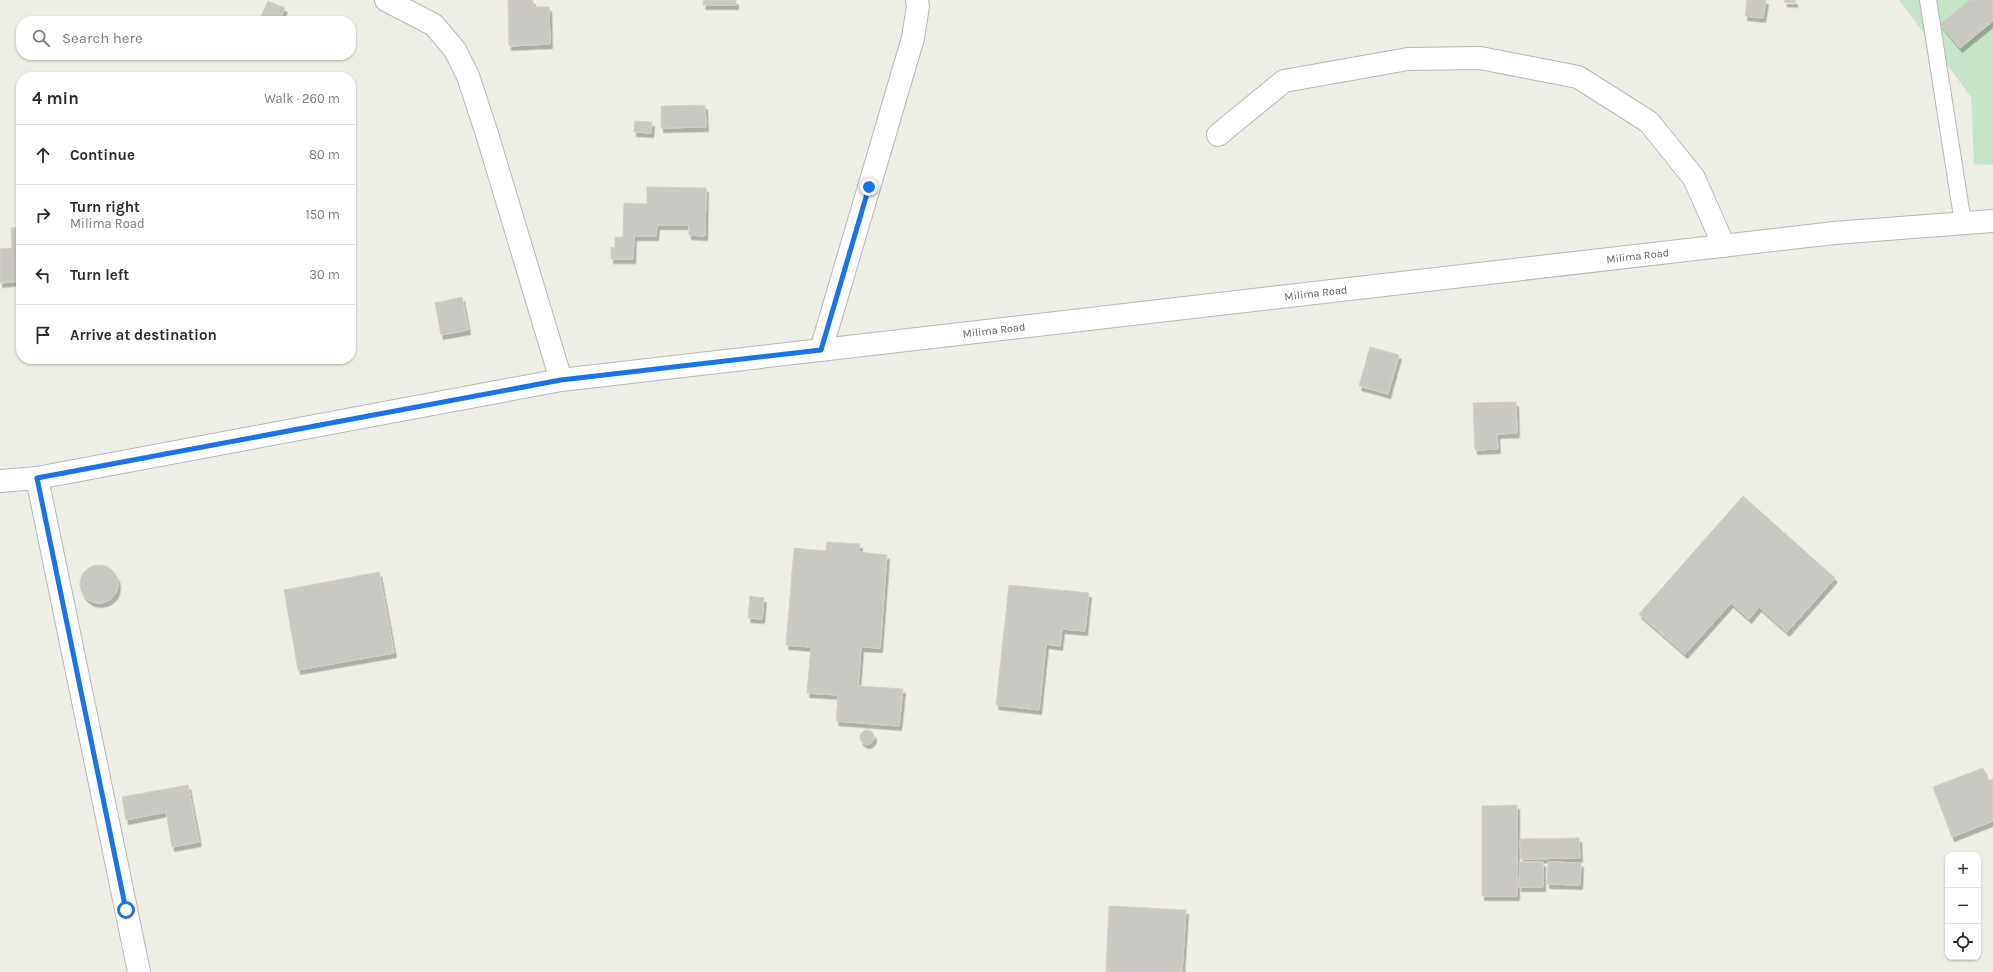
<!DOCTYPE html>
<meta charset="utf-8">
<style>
:root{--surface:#fff;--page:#f2f2f3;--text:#2b2b33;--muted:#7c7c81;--line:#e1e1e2}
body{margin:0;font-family:Karla,sans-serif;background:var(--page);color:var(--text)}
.controls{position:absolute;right:12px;bottom:12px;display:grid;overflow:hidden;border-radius:8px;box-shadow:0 1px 3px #0004}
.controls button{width:36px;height:36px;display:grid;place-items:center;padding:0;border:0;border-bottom:1px solid var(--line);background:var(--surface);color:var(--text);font:20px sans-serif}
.stop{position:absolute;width:12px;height:12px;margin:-9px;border:3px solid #1a73e8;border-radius:50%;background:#fff}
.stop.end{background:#1a73e8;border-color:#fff;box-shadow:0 1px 4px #0008}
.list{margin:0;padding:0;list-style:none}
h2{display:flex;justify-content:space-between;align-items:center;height:52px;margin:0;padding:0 16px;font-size:17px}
h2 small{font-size:13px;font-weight:400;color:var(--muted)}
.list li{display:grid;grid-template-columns:26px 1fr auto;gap:12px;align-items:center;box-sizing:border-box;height:60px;padding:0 16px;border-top:1px solid var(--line)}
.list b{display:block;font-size:15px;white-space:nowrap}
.list p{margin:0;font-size:13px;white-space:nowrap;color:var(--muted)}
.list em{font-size:13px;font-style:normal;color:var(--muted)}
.icon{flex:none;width:22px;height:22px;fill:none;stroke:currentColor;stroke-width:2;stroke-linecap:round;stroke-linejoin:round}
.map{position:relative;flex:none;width:1993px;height:972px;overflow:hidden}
.search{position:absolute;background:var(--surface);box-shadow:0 1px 3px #0004;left:16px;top:16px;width:340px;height:44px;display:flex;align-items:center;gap:10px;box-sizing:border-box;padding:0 14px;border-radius:16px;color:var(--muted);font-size:15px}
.panel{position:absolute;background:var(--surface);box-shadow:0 1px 3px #0004;left:16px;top:72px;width:340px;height:292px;border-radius:16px}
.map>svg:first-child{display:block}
.green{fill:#c5e4c9}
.building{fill:#cac8c3;stroke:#d3d0c5;filter:url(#shadow)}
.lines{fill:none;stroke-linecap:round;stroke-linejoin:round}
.service-casing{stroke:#b6b8bc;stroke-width:18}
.minor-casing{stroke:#b6b8bc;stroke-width:24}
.service{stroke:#fff;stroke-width:16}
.minor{stroke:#fff;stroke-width:22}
.route{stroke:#1a73e8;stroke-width:5}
.labels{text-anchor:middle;stroke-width:3.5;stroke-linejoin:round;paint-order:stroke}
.street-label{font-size:11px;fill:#5e6065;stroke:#fff}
</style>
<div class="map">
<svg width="1993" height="972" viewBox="0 0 1993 972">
<defs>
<filter id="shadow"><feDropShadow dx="2.5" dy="4.5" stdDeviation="0" flood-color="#0004"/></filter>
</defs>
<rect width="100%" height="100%" fill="#efeee6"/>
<polygon class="green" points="1899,0 1993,0 1993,165 1974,164 1971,97"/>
<g class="building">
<polygon points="508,0 533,0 533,7 549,7 550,44 509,46"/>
<polygon points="704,0 736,0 736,5 703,5"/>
<polygon points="1747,0 1766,0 1763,18 1745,16"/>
<polygon points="1785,0 1795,0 1795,3 1784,2"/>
<polygon points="1970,0 1993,0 1993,21 1960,48 1940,24"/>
<polygon points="268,1 285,8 279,21 259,21"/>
<polygon points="705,105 706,127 661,128 661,106"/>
<polygon points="635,121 652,122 651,133 634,132"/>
<polygon points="647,187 706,188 705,236 689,235 689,225 657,225 656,236 634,236 633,259 611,259 611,247 615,248 615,237 623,237 624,203 647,204"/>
<polygon points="21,227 21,281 0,283 0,249 12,248 11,228"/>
<polygon points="462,297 468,330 441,335 435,303"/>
<polygon points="1370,347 1399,355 1388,394 1359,386"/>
<polygon points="1516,402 1517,433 1497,434 1498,449 1475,450 1473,403"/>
<polygon points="1743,496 1835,578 1787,632 1759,607 1749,619 1731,603 1685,654 1639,614"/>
<polygon points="827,542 860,544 859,552 887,555 880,648 861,647 858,686 903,689 899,726 836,721 838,695 807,693 811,647 786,645 794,548 826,551"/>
<circle cx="99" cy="584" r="19"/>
<polygon points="379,572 394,653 298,670 284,590"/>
<polygon points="1009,585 1089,593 1085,631 1062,629 1060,646 1046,644 1039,710 996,705"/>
<polygon points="750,596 764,598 762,619 748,618"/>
<circle cx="867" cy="737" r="7"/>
<polygon points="1983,768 1988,781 1993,779 1993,821 1952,837 1933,787"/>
<polygon points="188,785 199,842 172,847 166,812 126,820 122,797"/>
<polygon points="1517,805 1517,896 1482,896 1482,806"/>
<polygon points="1579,838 1580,858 1521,859 1520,839"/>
<polygon points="1520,862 1543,862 1543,887 1519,887"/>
<polygon points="1548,862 1581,863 1580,885 1547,884"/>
<polygon points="1109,906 1186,910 1182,972 1106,972"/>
</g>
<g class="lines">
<defs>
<polyline id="service" points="1928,0 1963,223"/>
<g id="minor">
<polyline points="386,0 434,25 455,50 468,76 487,134 561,380"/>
<polyline points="1218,135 1284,81 1408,59 1480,58 1578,77 1649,122 1694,178 1724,246"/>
<polyline points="821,350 913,38 918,6 917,0"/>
<polyline points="37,478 139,972"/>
<path id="s1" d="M0,481L37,478L561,380L1834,233L1993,221"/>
</g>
</defs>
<use href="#service" class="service-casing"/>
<use href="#minor" class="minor-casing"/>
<use href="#service" class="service"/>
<use href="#minor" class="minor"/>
</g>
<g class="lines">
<polyline class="route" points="126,910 37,478 561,380 821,350 869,187"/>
</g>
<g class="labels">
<g class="street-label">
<text dy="4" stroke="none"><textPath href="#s1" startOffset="1654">Milima Road</textPath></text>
<text dy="4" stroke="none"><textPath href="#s1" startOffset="1330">Milima Road</textPath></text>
<text dy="4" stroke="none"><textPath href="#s1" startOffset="1006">Milima Road</textPath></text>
</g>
</g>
</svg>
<div class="controls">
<button>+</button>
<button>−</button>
<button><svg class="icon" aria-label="locate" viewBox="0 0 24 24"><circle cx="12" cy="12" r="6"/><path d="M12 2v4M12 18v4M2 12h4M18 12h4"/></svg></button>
</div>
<div class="stop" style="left:126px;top:910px"></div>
<div class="stop end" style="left:869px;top:187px"></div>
<div class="search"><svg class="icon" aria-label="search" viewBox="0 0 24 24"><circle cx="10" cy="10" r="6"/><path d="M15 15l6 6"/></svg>Search here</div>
<section class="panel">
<h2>4 min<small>Walk · 260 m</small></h2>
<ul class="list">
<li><svg class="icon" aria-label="ahead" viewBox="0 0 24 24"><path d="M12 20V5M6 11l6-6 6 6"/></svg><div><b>Continue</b></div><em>80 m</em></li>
<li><svg class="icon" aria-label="right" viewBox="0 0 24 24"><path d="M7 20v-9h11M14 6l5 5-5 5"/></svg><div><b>Turn right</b><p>Milima Road</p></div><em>150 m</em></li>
<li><svg class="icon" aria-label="left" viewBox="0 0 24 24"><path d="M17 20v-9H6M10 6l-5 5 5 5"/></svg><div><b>Turn left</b></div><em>30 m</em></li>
<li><svg class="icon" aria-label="arrive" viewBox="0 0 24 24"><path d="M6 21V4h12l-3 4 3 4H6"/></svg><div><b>Arrive at destination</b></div></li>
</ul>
</section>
</div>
